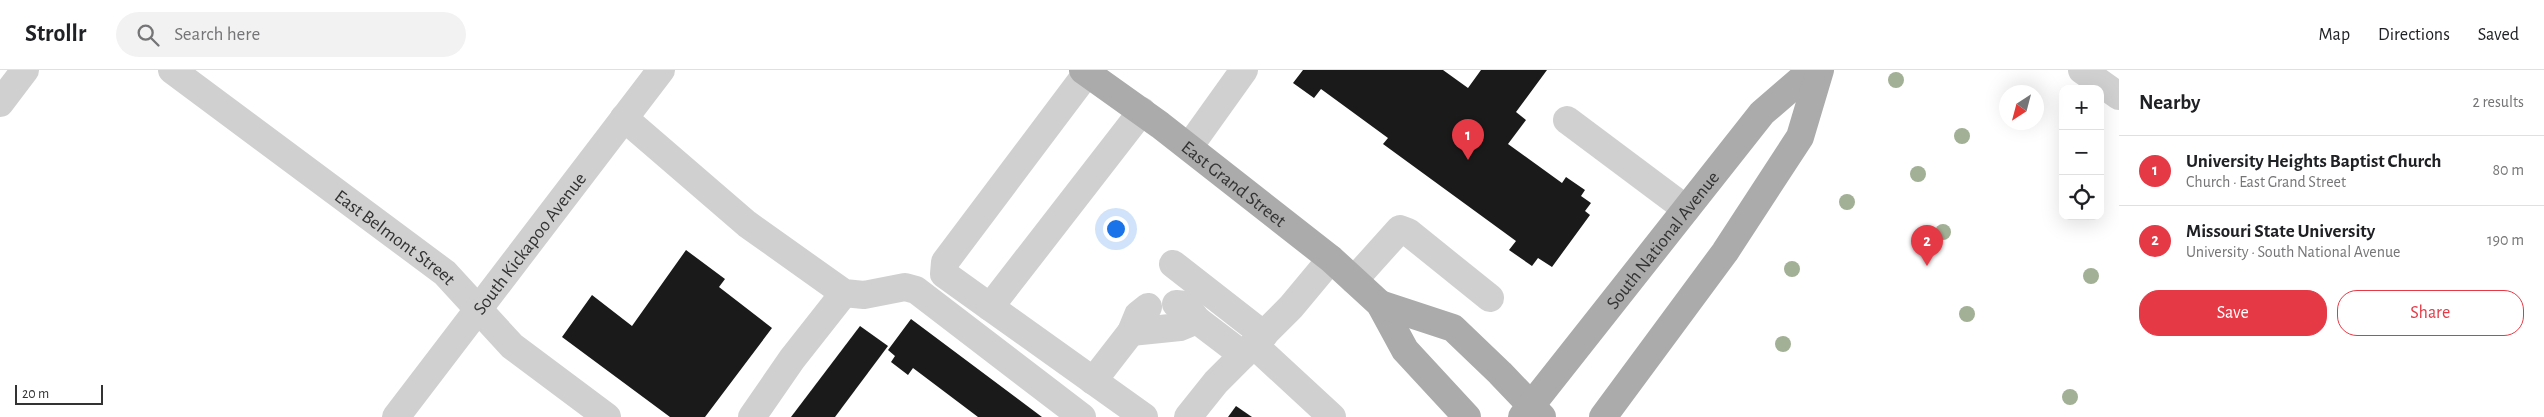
<!DOCTYPE html>
<meta charset="utf-8">
<style>
:root{--surface:#fff;--page:#f2f2f2;--text:#202124;--muted:#757577;--line:#e0e0e0;--accent:#e63946}
body{margin:0;font-family:"Alegreya Sans",sans-serif;background:var(--page);color:var(--text)}
.controls{position:absolute;right:15px;top:15px;display:grid;overflow:hidden;border-radius:10px;box-shadow:0 5px 20px #0002}
.controls button{width:45px;height:45px;display:grid;place-items:center;padding:0;border:0;border-bottom:1px solid var(--line);background:var(--surface);color:var(--text);font:25px sans-serif}
.compass{position:absolute;left:1999px;top:15px;width:45px;height:45px;border-radius:50%;background:var(--surface);box-shadow:0 5px 20px #0002;rotate:216deg}
.scale{position:absolute;left:15px;bottom:12px;width:88px;box-sizing:border-box;padding-left:5px;border:2px solid #333;border-top:0;font-size:14px;line-height:18px;white-space:nowrap;color:#333;-webkit-text-stroke:4px #fff;paint-order:stroke}
.you{position:absolute;left:1115px;top:158px;width:18px;height:18px;margin:-12px;border:4px solid #fff;border-radius:50%;background:#1a73e8;box-shadow:0 0 0 8px #1a73e833}
.badge{display:grid;place-items:center;width:32px;height:32px;border-radius:50%;background:var(--accent);color:#fff;font-size:16px;font-weight:700}
.pin{position:absolute;translate:-50% -41px;filter:drop-shadow(0 1px 2px #0008)}
.pin::after{content:'';position:absolute;top:26px;width:18px;height:15px;background:inherit;clip-path:polygon(0 0,100% 0,50% 100%)}
.list{margin:0;padding:0;list-style:none}
h2{display:flex;justify-content:space-between;align-items:center;height:65px;margin:0;padding:0 20px;font-size:21px}
h2 small{font-size:16px;font-weight:400;color:var(--muted)}
.list li{display:grid;grid-template-columns:32px 1fr auto;gap:15px;align-items:center;box-sizing:border-box;height:70px;padding:0 20px;border-top:1px solid var(--line)}
.list b{display:block;font-size:19px;white-space:nowrap}
.list p{margin:0;font-size:16px;white-space:nowrap;color:var(--muted)}
.list em{font-size:16px;font-style:normal;color:var(--muted)}
.actions{display:flex;gap:10px;padding:15px 20px}
.actions a{flex:1;padding:11px 0;border:1px solid var(--accent);border-radius:20px;text-align:center;font-size:18px;color:var(--accent)}
.actions .main{background:var(--accent);color:#fff}
.icon{flex:none;width:28px;height:28px;fill:none;stroke:currentColor;stroke-width:2;stroke-linecap:round;stroke-linejoin:round}
.map{position:relative;flex:none;width:2119px;height:347px;overflow:hidden}
header{display:flex;align-items:center;gap:30px;box-sizing:border-box;height:70px;padding:0 25px;background:var(--surface);border-bottom:1px solid var(--line)}
header strong{font-size:24px}
nav{display:flex;gap:28px;margin-inline-start:auto;font-size:18px}
.search{width:350px;height:45px;background:var(--page);display:flex;align-items:center;gap:12px;box-sizing:border-box;padding:0 18px;border-radius:28px;color:var(--muted);font-size:19px}
main{display:flex}
aside{flex:1;background:var(--surface)}
.map>svg:first-child{display:block}
.building{fill:#1a1a1a}
.lines{fill:none;stroke-linecap:round;stroke-linejoin:round}
.minor{stroke:#d0d0d0;stroke-width:28}
.major{stroke:#ababab;stroke-width:28}
.tree{fill:#a2b095}
.labels{text-anchor:middle;stroke-width:5;stroke-linejoin:round;paint-order:stroke}
.street-label{font-size:19px;fill:#333;stroke:#fff}
</style>
<header>
<strong>Strollr</strong>
<div class="search"><svg class="icon" aria-label="search" viewBox="0 0 24 24"><circle cx="10" cy="10" r="6"/><path d="M15 15l6 6"/></svg>Search here</div>
<nav><a>Map</a><a>Directions</a><a>Saved</a></nav>
</header>
<main>
<div class="map">
<svg width="2119" height="347" viewBox="0 0 2119 347">
<rect width="100%" height="100%" fill="#fff"/>
<g class="building">
<polygon points="1303,0 1443,0 1468,18 1481,0 1547,0 1516,42 1526,50 1508,74 1562,113 1566,107 1585,120 1581,126 1591,133 1585,141 1590,145 1552,197 1538,188 1532,196 1509,180 1516,171 1383,74 1388,68 1321,19 1314,28 1293,13"/>
<polygon points="686,180 725,209 719,217 772,258 705,347 670,347 562,267 592,225 632,256"/>
<polygon points="911,249 1042,347 978,347 913,298 908,305 891,292 895,286 888,280"/>
<polygon points="860,256 888,276 835,347 791,347"/>
<polygon points="1236,336 1252,347 1228,347"/>
</g>
<g class="lines">
<g class="minor">
<path id="s1" d="M172,0L445,203L512,276L607,347"/>
<polyline points="2082,0 2119,26"/>
<polyline points="1087,3 945,192 944,204 990,237 1142,41"/>
<polyline points="0,33 25,0"/>
<polyline points="624,48 747,154 844,223 864,225 905,217 916,220 1082,347"/>
<polyline points="1567,50 1686,139"/>
<polyline points="1189,77 1244,0"/>
<polyline points="1173,194 1264,265"/>
<polyline points="1354,210 1400,159 1408,162 1490,228"/>
<polyline points="1176,234 1186,235 1197,250 1243,285"/>
<polyline points="990,237 1144,347"/>
<polyline points="1131,262 1180,257 1197,250"/>
<polyline points="1254,275 1332,347"/>
<polyline points="1093,311 1131,262 1138,245 1148,237"/>
<path id="s2" d="M396,347L661,0"/>
<polyline points="752,347 792,289 844,223"/>
<polyline points="1188,347 1216,312 1291,237 1331,189"/>
</g>
<g class="major">
<path id="s3" d="M1083,0L1160,55L1331,189L1380,234L1405,280L1467,347"/>
<polyline points="1380,234 1453,258 1500,303 1542,347"/>
<path id="s4" d="M1522,347L1762,43L1812,0"/>
<polyline points="1603,347 1725,182 1800,67 1820,0"/>
</g>
</g>
<g class="tree">
<circle cx="1896" cy="10" r="8"/>
<circle cx="1962" cy="66" r="8"/>
<circle cx="1918" cy="104" r="8"/>
<circle cx="1847" cy="132" r="8"/>
<circle cx="1943" cy="162" r="8"/>
<circle cx="1792" cy="199" r="8"/>
<circle cx="2091" cy="206" r="8"/>
<circle cx="1967" cy="244" r="8"/>
<circle cx="1783" cy="274" r="8"/>
<circle cx="2070" cy="327" r="8"/>
</g>
<g class="labels">
<g class="street-label">
<text dy="7" stroke="none"><textPath href="#s3" startOffset="189">East Grand Street</textPath></text>
<text dy="7" stroke="none"><textPath href="#s1" startOffset="279">East Belmont Street</textPath></text>
<text dy="7" stroke="none"><textPath href="#s4" startOffset="226">South National Avenue</textPath></text>
<text dy="7" stroke="none"><textPath href="#s2" startOffset="219">South Kickapoo Avenue</textPath></text>
</g>
</g>
</svg>
<div class="controls">
<button>+</button>
<button>−</button>
<button><svg class="icon" aria-label="locate" viewBox="0 0 24 24"><circle cx="12" cy="12" r="6"/><path d="M12 2v4M12 18v4M2 12h4M18 12h4"/></svg></button>
</div>
<svg class="compass" viewBox="-18 -18 36 36"><path d="M0-13l5 13h-10z" fill="#e53935"/><path d="M0 13l5-13h-10z" fill="#757577"/></svg>
<div class="scale">20 m</div>
<div class="you"></div>
<div class="pin badge" style="left:1468px;top:90px">1</div>
<div class="pin badge" style="left:1927px;top:196px">2</div>
</div>
<aside>
<h2>Nearby<small>2 results</small></h2>
<ul class="list">
<li><span class="badge">1</span><div><b>University Heights Baptist Church</b><p>Church · East Grand Street</p></div><em>80 m</em></li>
<li><span class="badge">2</span><div><b>Missouri State University</b><p>University · South National Avenue</p></div><em>190 m</em></li>
</ul>
<div class="actions"><a class="main">Save</a><a>Share</a></div>
</aside>
</main>
